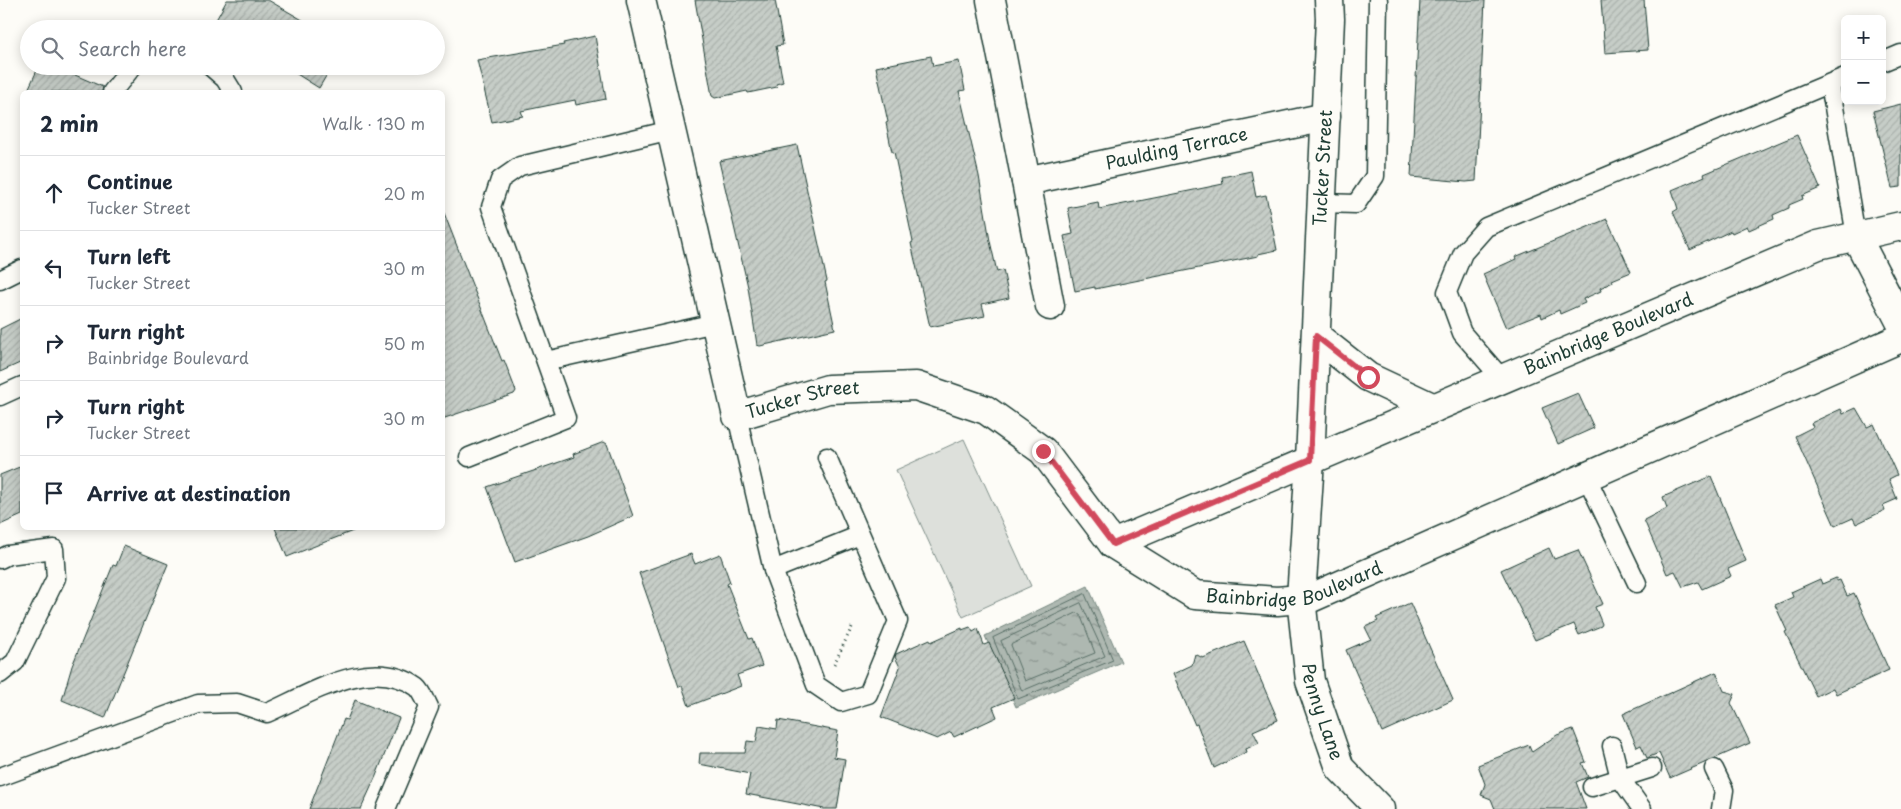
<!DOCTYPE html>
<meta charset="utf-8">
<style>
:root{--surface:#fff;--page:#f6f6f7;--text:#1f2937;--muted:#747a83;--line:#e0e1e3}
body{margin:0;font-family:"Playpen Sans",sans-serif;background:var(--page);color:var(--text)}
.controls{position:absolute;right:15px;top:15px;display:grid;overflow:hidden;border-radius:8px;box-shadow:0 2px 12px #0003}
.controls button{width:45px;height:45px;display:grid;place-items:center;padding:0;border:0;border-bottom:1px solid var(--line);background:var(--surface);color:var(--text);font:25px sans-serif}
.stop{position:absolute;width:15px;height:15px;margin:-11px;border:4px solid #d1495b;border-radius:50%;background:#fff}
.stop.end{background:#d1495b;border-color:#fff;box-shadow:0 1px 5px #0008}
.list{margin:0;padding:0;list-style:none}
h2{display:flex;justify-content:space-between;align-items:center;height:65px;margin:0;padding:0 20px;font-size:21px}
h2 small{font-size:16px;font-weight:400;color:var(--muted)}
.list li{display:grid;grid-template-columns:32px 1fr auto;gap:15px;align-items:center;box-sizing:border-box;height:75px;padding:0 20px;border-top:1px solid var(--line)}
.list b{display:block;font-size:19px;white-space:nowrap}
.list p{margin:0;font-size:16px;white-space:nowrap;color:var(--muted)}
.list em{font-size:16px;font-style:normal;color:var(--muted)}
.icon{flex:none;width:28px;height:28px;fill:none;stroke:currentColor;stroke-width:2;stroke-linecap:round;stroke-linejoin:round}
.map{position:relative;flex:none;width:1901px;height:809px;overflow:hidden}
.search{position:absolute;background:var(--surface);box-shadow:0 2px 12px #0003;left:20px;top:20px;width:425px;height:55px;display:flex;align-items:center;gap:12px;box-sizing:border-box;padding:0 18px;border-radius:28px;color:var(--muted);font-size:19px}
.panel{position:absolute;background:var(--surface);box-shadow:0 2px 12px #0003;left:20px;top:90px;width:425px;height:440px;border-radius:8px}
.map>svg:first-child{display:block}
.park{fill:#dde0db;stroke:#7e8e88}
.water{fill:url(#water-ripples);stroke:#75877f}
.lines{fill:none;stroke-linecap:round;stroke-linejoin:round}
.shore{stroke:#586e66;stroke-width:1}
.building{fill:url(#building-hatch);stroke:#1f3d34}
.service-casing{stroke:#1f3d34;stroke-width:21}
.minor-casing{stroke:#1f3d34;stroke-width:31}
.path{stroke:#1f3d34;stroke-width:3;stroke-dasharray:1 4;stroke-linecap:butt}
.service{stroke:#fdfcf7;stroke-width:18}
.minor{stroke:#fdfcf7;stroke-width:28}
.route{stroke:#d1495b;stroke-width:6}
.labels{text-anchor:middle;stroke-width:4;stroke-linejoin:round;paint-order:stroke}
.street-label{font-size:18px;fill:#1f3d34;stroke:#fdfcf7}
</style>
<div class="map">
<svg width="1901" height="809" viewBox="0 0 1901 809">
<defs>
<pattern id="water-ripples" width="26" height="14" patternUnits="userSpaceOnUse" patternTransform="scale(1.25)"><rect width="26" height="14" fill="#aeb8b1"/><path d="M2 4q2-2 4 0t4 0M15 11q2-2 4 0t4 0" fill="none" stroke="#8d9791"/></pattern>
<pattern id="building-hatch" width="6" height="6" patternUnits="userSpaceOnUse" patternTransform="scale(1.25)"><rect width="6" height="6" fill="#c6cdc7"/><path d="M-1 1l2-2M0 6l6-6M5 7l2-2" fill="none" stroke="#aab1ac"/></pattern>
</defs>
<rect width="100%" height="100%" fill="#fdfcf7"/>
<filter id="ink" filterUnits="userSpaceOnUse"><feTurbulence type="fractalNoise" baseFrequency=".02" numOctaves="2"/><feDisplacementMap in="SourceGraphic" scale="10" xChannelSelector="R" yChannelSelector="G"/><feConvolveMatrix kernelMatrix="1 2 1 2 8 2 1 2 1" color-interpolation-filters="sRGB"/></filter>
<g filter="url(#ink)">
<polygon class="park" points="964,439 1031,586 963,617 896,470"/>
<polygon class="water" points="1088,586 1121,662 1016,707 985,636"/>
<g class="lines">
<g class="shore">
<polygon points="1085,594 1113,660 1018,699 993,638"/>
<polygon points="1081,603 1105,656 1022,691 1001,641"/>
<polygon points="1077,613 1080,614 1095,653 1025,681 1011,645"/>
</g>
</g>
<g class="building">
<polygon points="227,0 268,0 318,29 211,29"/>
<polygon points="695,0 775,0 783,45 776,46 783,82 776,84 777,87 748,93 747,91 715,98 712,96"/>
<polygon points="1420,0 1485,0 1476,181 1466,182 1411,177"/>
<polygon points="1601,0 1644,0 1648,50 1605,53"/>
<polygon points="595,36 606,99 576,105 575,100 521,111 523,116 492,122 477,60 564,45 563,43"/>
<polygon points="931,56 933,66 959,61 965,90 959,91 979,176 990,241 997,272 1003,270 1009,298 982,304 985,316 930,327 911,243 913,242 894,152 892,152 886,123 888,122 876,67"/>
<polygon points="39,66 54,66 103,87 102,92 27,92"/>
<polygon points="284,66 332,66 319,88"/>
<polygon points="1901,104 1901,187 1892,188 1873,111"/>
<polygon points="1797,135 1820,188 1802,196 1803,199 1789,205 1789,208 1773,215 1774,219 1749,230 1747,226 1732,233 1731,231 1690,250 1673,212 1678,209 1672,190 1705,176 1704,174"/>
<polygon points="797,145 827,281 825,282 835,329 760,346 757,345 748,287 719,161"/>
<polygon points="1251,171 1256,197 1266,195 1277,250 1258,254 1258,256 1095,289 1095,287 1075,291 1064,236 1073,234 1068,208 1098,202 1099,209 1199,189 1223,184 1222,177"/>
<polygon points="444,213 502,361 504,360 516,391 514,394 442,419 442,214"/>
<polygon points="1607,219 1631,272 1612,280 1613,282 1600,288 1601,291 1583,299 1585,303 1560,314 1559,310 1542,318 1541,314 1506,328 1483,274 1516,259 1515,257"/>
<polygon points="22,318 22,362 0,372 0,329"/>
<polygon points="1578,393 1594,428 1558,444 1542,408"/>
<polygon points="1856,408 1867,427 1874,424 1897,475 1889,479 1897,499 1883,505 1885,510 1856,524 1853,518 1835,526 1795,436 1813,427 1811,423 1841,409 1843,414"/>
<polygon points="604,442 607,444 633,516 588,536 515,562 487,487 574,457 573,454"/>
<polygon points="22,466 22,515 0,525 0,475"/>
<polygon points="1711,476 1746,561 1728,569 1731,576 1702,589 1698,582 1683,587 1675,571 1667,574 1644,520 1667,508 1663,497"/>
<polygon points="275,528 357,528 358,529 287,557"/>
<polygon points="124,546 168,564 105,718 62,700 72,666 113,565 116,566"/>
<polygon points="1549,548 1554,559 1578,550 1603,604 1595,607 1602,624 1601,626 1579,635 1574,624 1535,640 1501,570"/>
<polygon points="691,554 695,564 720,554 730,582 727,584 749,639 752,638 762,666 737,675 741,686 689,706 682,686 679,687 639,573"/>
<polygon points="1836,578 1837,581 1840,580 1847,596 1854,593 1889,670 1836,694 1833,688 1816,696 1785,632 1787,631 1775,605 1793,597 1791,592 1820,579 1822,584"/>
<polygon points="1410,603 1453,700 1382,732 1346,650 1371,639 1365,627 1378,621 1376,618"/>
<polygon points="970,627 973,632 978,629 984,645 989,643 1014,698 993,707 997,717 954,737 951,732 937,739 881,717 900,667 895,657 896,654 930,639 931,642 962,628 962,630"/>
<polygon points="1244,641 1278,720 1253,731 1259,743 1246,749 1247,752 1214,768 1197,724 1195,725 1173,674 1192,665 1195,654 1203,658"/>
<polygon points="1716,672 1724,691 1735,694 1731,703 1750,743 1670,778 1659,753 1647,758 1641,745 1637,747 1623,714"/>
<polygon points="355,700 399,718 376,776 361,809 309,809 344,719 347,720"/>
<polygon points="778,720 838,731 834,757 845,759 837,809 824,809 746,794 750,774 699,764 700,753 745,753 747,741 756,742 759,726 777,729"/>
<polygon points="1573,729 1586,762 1582,763 1588,777 1576,782 1586,809 1495,809 1491,799 1481,795 1485,784 1478,765 1529,745 1532,752 1557,735"/>
</g>
<g class="lines">
<defs>
<g id="service">
<polyline points="1882,62 1901,54"/>
<polyline points="210,66 225,79 233,92"/>
<polyline points="1830,84 1856,236"/>
<polyline points="112,92 133,66"/>
<polyline points="1322,203 1356,204 1375,176 1378,0"/>
<polyline points="0,280 22,269"/>
<polyline points="546,361 715,323"/>
<polyline points="1502,379 1462,333 1447,292 1463,253 1486,227 1845,77"/>
<polyline points="0,396 22,386"/>
<polyline points="737,416 773,570 816,685 841,702 868,694 898,621 827,457"/>
<polyline points="469,457 566,418 491,207 500,180 520,166 671,130"/>
<polyline points="1586,476 1637,583"/>
<polyline points="0,559 8,555 54,549 56,578 15,662 0,674"/>
<polyline points="773,570 860,535"/>
<polyline points="1612,746 1620,778 1642,809"/>
<polyline points="1714,769 1724,790 1721,809"/>
<path d="M0,777L198,704L237,703L267,713C310,694 371,654 417,687C422,691 426,701 429,707L386,809"/>
<polyline points="1592,787 1652,768"/>
</g>
<g id="minor">
<path id="s1" d="M641,0L737,416L828,389L916,386L986,410L1043,451L1113,544L1195,595L1277,601L1311,598L1901,338"/>
<polyline points="991,0 1050,306"/>
<path id="s2" d="M1329,0L1330,19L1310,460L1301,598L1310,681L1340,768L1380,809"/>
<path id="s3" d="M1026,181L1326,117"/>
<polyline points="1856,236 1901,323"/>
<polyline points="1316,336 1368,377 1434,408"/>
<path id="s4" d="M1113,544L1818,245L1901,226"/>
</g>
</defs>
<use href="#service" class="service-casing"/>
<use href="#minor" class="minor-casing"/>
<polyline class="path" points="834,664 853,625"/>
<use href="#service" class="service"/>
<use href="#minor" class="minor"/>
</g>
</g>
<g class="lines" filter="url(#ink)">
<polyline class="route" points="1043,451 1113,544 1310,460 1316,336 1368,377"/>
</g>
<g class="labels">
<g class="street-label">
<text dy="6" stroke="none"><textPath href="#s3" startOffset="154">Paulding Terrace</textPath></text>
<text transform="translate(1323 168) rotate(-87)" y="6">Tucker Street</text>
<text dy="6" stroke="none"><textPath href="#s4" startOffset="538">Bainbridge Boulevard</textPath></text>
<text dy="6" stroke="none"><textPath href="#s1" startOffset="495">Tucker Street</textPath></text>
<text dy="6" stroke="none"><textPath href="#s1" startOffset="1069">Bainbridge Boulevard</textPath></text>
<text dy="6" stroke="none"><textPath href="#s2" startOffset="715">Penny Lane</textPath></text>
</g>
</g>
</svg>
<div class="controls">
<button>+</button>
<button>−</button>
</div>
<div class="stop" style="left:1368px;top:377px"></div>
<div class="stop end" style="left:1043px;top:451px"></div>
<div class="search"><svg class="icon" aria-label="search" viewBox="0 0 24 24"><circle cx="10" cy="10" r="6"/><path d="M15 15l6 6"/></svg>Search here</div>
<section class="panel">
<h2>2 min<small>Walk · 130 m</small></h2>
<ul class="list">
<li><svg class="icon" aria-label="ahead" viewBox="0 0 24 24"><path d="M12 20V5M6 11l6-6 6 6"/></svg><div><b>Continue</b><p>Tucker Street</p></div><em>20 m</em></li>
<li><svg class="icon" aria-label="left" viewBox="0 0 24 24"><path d="M17 20v-9H6M10 6l-5 5 5 5"/></svg><div><b>Turn left</b><p>Tucker Street</p></div><em>30 m</em></li>
<li><svg class="icon" aria-label="right" viewBox="0 0 24 24"><path d="M7 20v-9h11M14 6l5 5-5 5"/></svg><div><b>Turn right</b><p>Bainbridge Boulevard</p></div><em>50 m</em></li>
<li><svg class="icon" aria-label="right" viewBox="0 0 24 24"><path d="M7 20v-9h11M14 6l5 5-5 5"/></svg><div><b>Turn right</b><p>Tucker Street</p></div><em>30 m</em></li>
<li><svg class="icon" aria-label="arrive" viewBox="0 0 24 24"><path d="M6 21V4h12l-3 4 3 4H6"/></svg><div><b>Arrive at destination</b></div></li>
</ul>
</section>
</div>
